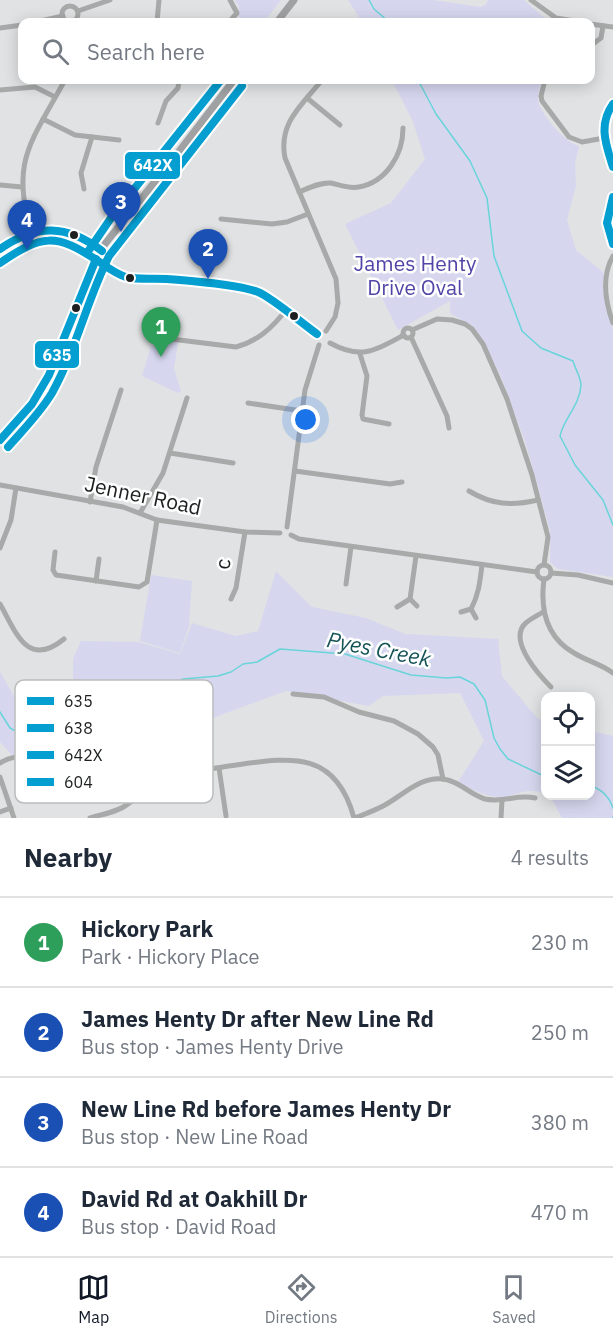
<!DOCTYPE html>
<meta charset="utf-8">
<style>
:root{--surface:#fff;--page:#f2f2f3;--text:#1f2937;--muted:#747a83;--line:#e0e1e3;--accent:#111827}
body{margin:0;font-family:"IBM Plex Sans",sans-serif;background:var(--page);color:var(--text)}
.controls{position:absolute;right:18px;bottom:18px;display:grid;overflow:hidden;border-radius:12px;box-shadow:0 3px 15px #0003}
.controls button{width:54px;height:54px;display:grid;place-items:center;padding:0;border:0;border-bottom:2px solid var(--line);background:var(--surface);color:var(--text);font:30px sans-serif}
.you{position:absolute;left:306px;top:420px;width:21px;height:21px;margin:-15px;border:4px solid #fff;border-radius:50%;background:#1a73e8;box-shadow:0 0 0 9px #1a73e833}
.badge{display:grid;place-items:center;width:39px;height:39px;border-radius:50%;background:var(--accent);color:#fff;font-size:20px;font-weight:700}
.pin{position:absolute;translate:-50% -50px;filter:drop-shadow(0 2px 3px #0008)}
.pin::after{content:'';position:absolute;top:32px;width:21px;height:18px;background:inherit;clip-path:polygon(0 0,100% 0,50% 100%)}
.list{margin:0;padding:0;list-style:none}
h2{display:flex;justify-content:space-between;align-items:center;height:78px;margin:0;padding:0 24px;font-size:26px}
h2 small{font-size:20px;font-weight:400;color:var(--muted)}
.list li{display:grid;grid-template-columns:39px 1fr auto;gap:18px;align-items:center;box-sizing:border-box;height:90px;padding:0 24px;border-top:2px solid var(--line)}
.list b{display:block;font-size:22px;white-space:nowrap}
.list p{margin:0;font-size:20px;white-space:nowrap;color:var(--muted)}
.list em{font-size:20px;font-style:normal;color:var(--muted)}
.icon{flex:none;width:33px;height:33px;fill:none;stroke:currentColor;stroke-width:2;stroke-linecap:round;stroke-linejoin:round}
.map{position:relative;flex:none;width:613px;height:818px;overflow:hidden}
.search{position:absolute;background:var(--surface);box-shadow:0 3px 15px #0003;left:18px;right:18px;top:18px;height:66px;display:flex;align-items:center;gap:15px;box-sizing:border-box;padding:0 21px;border-radius:12px;color:var(--muted);font-size:22px}
.sheet{height:438px;background:var(--surface)}
nav{display:flex;justify-content:space-around;align-items:center;box-sizing:border-box;height:84px;border-top:2px solid var(--line);background:var(--surface);font-size:16px;color:var(--muted)}
nav a{display:grid;justify-items:center;gap:3px}
nav .on{color:var(--accent)}
.map>svg:first-child{display:block}
.green{fill:#d6d7ef}
.lines{fill:none;stroke-linecap:round;stroke-linejoin:round}
.stream{stroke:#69d4d9;stroke-width:1.5}
.minor{stroke:#a8a9a9;stroke-width:5}
.major{stroke:#9fa1a3;stroke-width:7}
.bus-1-casing{stroke:#fff;stroke-width:12}
.bus-2-casing{stroke:#fff;stroke-width:12}
.bus-3-casing{stroke:#fff;stroke-width:12}
.bus-4-casing{stroke:#fff;stroke-width:12}
.bus-1{stroke:#049ed0;stroke-width:8}
.bus-2{stroke:#049ed0;stroke-width:8}
.bus-3{stroke:#049ed0;stroke-width:8}
.bus-4{stroke:#049ed0;stroke-width:8}
.bus-dot{fill:#1d1f20;stroke:#fff;stroke-width:2}
.labels{text-anchor:middle;stroke-width:5;stroke-linejoin:round;paint-order:stroke}
.park-label{font-size:21px;fill:#5245a7;stroke:#fff}
.street-label{font-size:21px;fill:#1d1f20;stroke:#fff}
.water-label{font-size:22px;font-style:italic;fill:#175457;stroke:#fff}
.key{fill:#fff;stroke:#bbbcbc;stroke-width:1.5}
.key-label{font-size:16px;fill:#1d1f20}
.line-badge{stroke:#fff;stroke-width:2}
.badge-label{font-size:16px;text-anchor:middle;font-weight:bold;fill:#fff}
</style>
<div class="map">
<svg width="613" height="818" viewBox="0 0 613 818">
<rect width="100%" height="100%" fill="#e0e2e4"/>
<g class="green">
<polygon points="235,0 281,0 264,22 246,22 238,16 239,6"/>
<polygon points="348,0 433,0 481,7 486,4 488,0 524,0 547,20 556,22 362,22"/>
<path d="M392,80H543C540,86 538,92 538,99C539,113 565,143 579,146L575,164L576,186L567,220L576,250L604,273C601,291 606,311 613,328V577L558,569L550,562V531L540,494L525,441L502,379L484,342L472,326L450,313V301L398,330L345,224L391,203L425,159L413,122Z"/>
<polygon points="166,342 178,342 174,369 181,391 178,393 142,376 151,346"/>
<path d="M276,571L312,607L366,618L405,634L498,639L502,676L538,719L545,720V793C521,787 520,796 499,797C485,797 470,788 458,782L484,741L460,693L383,696L369,706L286,691L167,735L155,749L145,750L160,703L133,702L120,720L49,758L19,763L0,742V672L15,698L39,696L73,679V659L81,641L138,642L180,654L192,623L236,636L258,631Z"/>
<polygon points="151,575 192,581 189,626 180,653 140,641"/>
<polygon points="591,731 613,736 613,818 562,818 550,796 590,796"/>
</g>
<g class="lines">
<g class="stream">
<polyline points="369,0 374,9 389,22"/>
<path d="M418,80L436,114L470,161L487,198L494,256L522,331L541,348L573,361C575,368 581,378 581,385C580,405 564,418 560,436L575,465L603,500L613,525"/>
<polyline points="419,83 426,80"/>
<polyline points="0,712 10,728 19,733 40,733 72,709 105,695 113,689 169,686 183,679 218,676 231,672 243,664 257,662 280,649 345,654 411,675 446,678 460,677 474,684 485,700 494,738 500,749 508,759 546,777"/>
<path d="M590,785C602,790 609,796 613,808"/>
<polyline points="613,818 613,817"/>
</g>
<g class="minor">
<polyline points="531,0 556,18 581,22"/>
<circle cx="70" cy="14" r="8"/>
<polyline points="78,11 110,0"/>
<polyline points="36,22 63,16"/>
<polyline points="157,22 159,0"/>
<polyline points="229,22 237,13 230,0"/>
<polyline points="590,24 613,27"/>
<polyline points="0,28 22,25"/>
<polyline points="590,46 601,38 603,26"/>
<path d="M322,80C302,105 278,123 285,158L336,279L338,303L335,317L326,331"/>
<polyline points="545,80 541,96 542,101 569,137 582,142 604,138"/>
<polyline points="0,90 35,87 55,97"/>
<polyline points="307,98 340,125"/>
<path d="M613,104C596,123 607,146 613,167"/>
<polyline points="43,119 75,135 119,140"/>
<polyline points="158,123 166,101 178,88 179,80"/>
<polyline points="0,185 22,187"/>
<polyline points="84,189 81,173 92,137"/>
<path d="M299,192C309,188 320,182 331,183C340,185 349,189 359,187C386,182 403,155 403,128"/>
<polyline points="613,197 607,223 613,244"/>
<polyline points="221,219 272,224 287,222 308,214"/>
<path d="M34,243C10,162 27,149 65,80"/>
<path d="M613,256C601,277 605,301 613,323"/>
<polyline points="0,263 23,247 43,241 63,241 79,248 118,274 127,277 169,279 235,287 259,292 317,334"/>
<circle cx="408" cy="333" r="5"/>
<polyline points="412,330 437,319 452,320 465,324 472,329 483,344 507,399 532,475 548,537 544,565"/>
<path d="M155,337L236,347C258,341 272,328 286,310"/>
<polyline points="411,337 447,416 449,428"/>
<path d="M330,343C361,360 374,351 404,335"/>
<polyline points="360,354 367,376 362,415 363,419 389,424"/>
<polyline points="248,403 302,411"/>
<polyline points="170,453 233,463"/>
<polyline points="295,471 390,484 402,482"/>
<polyline points="0,485 123,507 157,520 245,532 280,533"/>
<path d="M469,491C492,505 512,506 538,500"/>
<polyline points="90,502 96,467 121,390"/>
<polyline points="140,513 163,473 187,398"/>
<polyline points="287,527 305,390 319,345"/>
<polyline points="291,535 299,539 537,572"/>
<polyline points="0,548 11,520 16,488"/>
<polyline points="55,552 53,570 56,575 139,587 147,582 157,520"/>
<circle cx="544" cy="572" r="7"/>
<polyline points="551,573 578,575 613,583"/>
<path d="M544,579C540,609 546,637 574,653C587,661 601,664 613,673"/>
<polyline points="96,581 99,559"/>
<polyline points="346,584 351,547"/>
<polyline points="231,599 236,588 245,532"/>
<polyline points="410,599 417,606"/>
<path d="M0,604C16,632 27,669 64,639"/>
<polyline points="397,607 410,599 416,556"/>
<polyline points="471,609 476,618"/>
<path d="M461,612L471,609C479,594 480,581 482,565"/>
<path d="M543,612C537,616 527,620 523,626C511,644 539,675 551,687"/>
<polyline points="293,694 324,697 359,712 394,721 418,734 433,747 438,755 443,779"/>
<path d="M0,763C15,753 31,758 47,753C64,748 78,733 96,731"/>
<polyline points="219,768 226,816"/>
<polyline points="0,777 14,818"/>
<polyline points="0,812 11,808"/>
<path d="M90,818C103,814 118,812 128,804C140,796 149,786 162,780C183,771 206,770 229,766C287,758 335,747 354,818"/>
<path d="M355,818C365,814 376,810 385,805C403,795 421,776 443,779C460,781 470,795 485,799C503,803 517,794 535,798"/>
<polyline points="501,818 502,800"/>
</g>
<g class="major">
<polyline points="277,22 294,0"/>
<polyline points="0,440 30,407 42,389 57,359 86,279 100,250 177,154 234,80"/>
</g>
<defs>
<g id="bus-1">
<path d="M0,263C42,234 56,233 98,261C107,267 116,274 126,277C139,280 154,278 167,279C191,281 236,284 258,292C271,297 303,324 317,334"/>
<polyline points="0,440 32,404 49,375 96,259"/>
</g>
<path id="bus-2" d="M8,447C23,430 40,413 52,393C76,350 87,300 109,256L242,86"/>
<g id="bus-3">
<path d="M0,249C36,224 67,224 102,251"/>
<polyline points="87,253 111,218 221,80"/>
</g>
<g id="bus-4">
<path d="M613,104C598,125 606,145 613,167"/>
<polyline points="613,197 607,223 613,244"/>
</g>
</defs>
<use href="#bus-1" class="bus-1-casing"/>
<use href="#bus-2" class="bus-2-casing"/>
<use href="#bus-3" class="bus-3-casing"/>
<use href="#bus-4" class="bus-4-casing"/>
<use href="#bus-1" class="bus-1"/>
<use href="#bus-2" class="bus-2"/>
<use href="#bus-3" class="bus-3"/>
<use href="#bus-4" class="bus-4"/>
</g>
<g class="bus-dot">
<circle cx="74" cy="235" r="5"/>
<circle cx="130" cy="278" r="5"/>
<circle cx="76" cy="308" r="5"/>
<circle cx="294" cy="316" r="5"/>
</g>
<g class="labels">
<g class="park-label">
<text x="415" y="271">James Henty<tspan x="415" dy="24">Drive Oval</tspan></text>
</g>
<g class="street-label">
<text transform="translate(143 496) rotate(12)" y="7">Jenner Road</text>
<text transform="translate(223 564) rotate(-82)" y="7">c</text>
</g>
<g class="water-label">
<text transform="translate(379 649) rotate(11)" y="8">Pyes Creek</text>
</g>
</g>
<rect x="15" y="680" width="198" height="123" rx="9" class="key"/>
<rect x="27" y="697" width="27" height="8" fill="#049ed0"/>
<rect x="27" y="724" width="27" height="8" fill="#049ed0"/>
<rect x="27" y="751" width="27" height="8" fill="#049ed0"/>
<rect x="27" y="778" width="27" height="8" fill="#049ed0"/>
<g class="key-label">
<text x="64" y="707">635</text>
<text x="64" y="734">638</text>
<text x="64" y="761">642X</text>
<text x="64" y="788">604</text>
</g>
<g class="line-badge">
<rect x="124" y="151" width="57" height="29" rx="6" fill="#049ed0"/>
<rect x="34" y="340" width="46" height="29" rx="6" fill="#049ed0"/>
</g>
<g class="badge-label">
<text x="153" y="171">642X</text>
<text x="57" y="361">635</text>
</g>
</svg>
<div class="controls">
<button><svg class="icon" aria-label="locate" viewBox="0 0 24 24"><circle cx="12" cy="12" r="6"/><path d="M12 2v4M12 18v4M2 12h4M18 12h4"/></svg></button>
<button><svg class="icon" aria-label="layers" viewBox="0 0 24 24"><path d="M12 4l9 5-9 5-9-5zM3 14l9 5 9-5"/></svg></button>
</div>
<div class="you"></div>
<div class="pin badge" style="left:161px;top:357px;background:#2e9e5b">1</div>
<div class="pin badge" style="left:208px;top:279px;background:#1a4fb4">2</div>
<div class="pin badge" style="left:121px;top:232px;background:#1a4fb4">3</div>
<div class="pin badge" style="left:27px;top:250px;background:#1a4fb4">4</div>
<div class="search"><svg class="icon" aria-label="search" viewBox="0 0 24 24"><circle cx="10" cy="10" r="6"/><path d="M15 15l6 6"/></svg>Search here</div>
</div>
<section class="sheet">
<h2>Nearby<small>4 results</small></h2>
<ul class="list">
<li><span class="badge" style="background:#2e9e5b">1</span><div><b>Hickory Park</b><p>Park · Hickory Place</p></div><em>230 m</em></li>
<li><span class="badge" style="background:#1a4fb4">2</span><div><b>James Henty Dr after New Line Rd</b><p>Bus stop · James Henty Drive</p></div><em>250 m</em></li>
<li><span class="badge" style="background:#1a4fb4">3</span><div><b>New Line Rd before James Henty Dr</b><p>Bus stop · New Line Road</p></div><em>380 m</em></li>
<li><span class="badge" style="background:#1a4fb4">4</span><div><b>David Rd at Oakhill Dr</b><p>Bus stop · David Road</p></div><em>470 m</em></li>
</ul>
</section>
<nav>
<a class="on"><svg class="icon" aria-label="map" viewBox="0 0 24 24"><path d="M3 6l6-2 6 2 6-2v14l-6 2-6-2-6 2zM9 4v14M15 6v14"/></svg>Map</a>
<a><svg class="icon" aria-label="directions" viewBox="0 0 24 24"><path d="M12 3l9 9-9 9-9-9zM9 14v-3h6M13 9l2 2-2 2"/></svg>Directions</a>
<a><svg class="icon" aria-label="saved" viewBox="0 0 24 24"><path d="M7 4h10v16l-5-4-5 4z"/></svg>Saved</a>
</nav>
